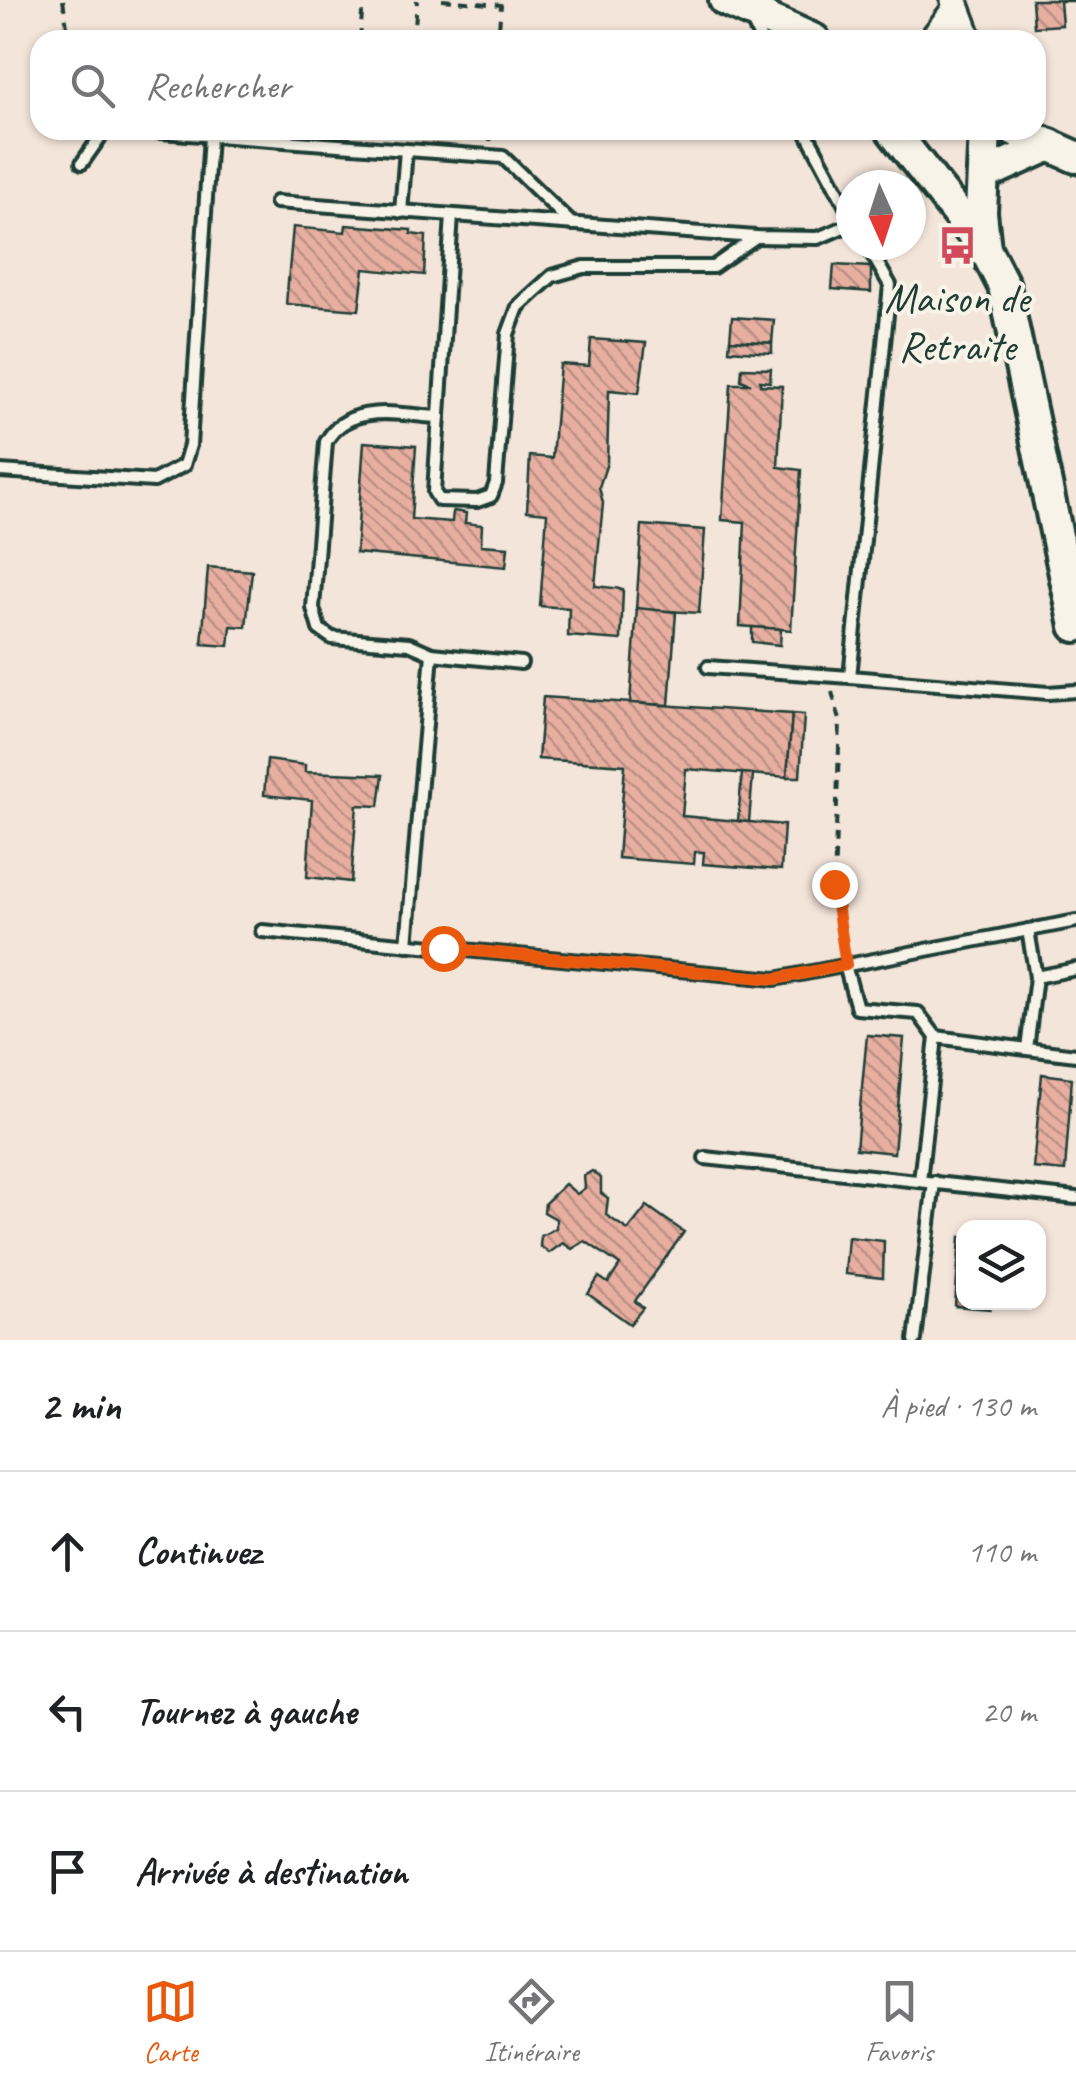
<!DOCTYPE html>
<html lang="fr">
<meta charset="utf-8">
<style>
:root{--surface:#fff;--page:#f2f2f2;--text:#202124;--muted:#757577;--line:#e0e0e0;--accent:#ea580c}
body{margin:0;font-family:Caveat,sans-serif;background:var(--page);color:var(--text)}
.controls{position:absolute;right:30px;bottom:30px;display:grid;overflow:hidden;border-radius:20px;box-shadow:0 2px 8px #0004}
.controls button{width:90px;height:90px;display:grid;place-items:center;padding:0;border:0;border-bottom:2px solid var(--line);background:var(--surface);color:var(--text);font:50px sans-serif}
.compass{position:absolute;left:836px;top:170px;width:90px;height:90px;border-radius:50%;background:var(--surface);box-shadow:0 2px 8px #0004;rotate:177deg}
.stop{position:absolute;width:30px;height:30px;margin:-22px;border:8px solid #ea580c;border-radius:50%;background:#fff}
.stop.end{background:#ea580c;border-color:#fff;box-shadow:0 2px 10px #0008}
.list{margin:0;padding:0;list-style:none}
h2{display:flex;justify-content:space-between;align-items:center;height:130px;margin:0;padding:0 40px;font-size:42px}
h2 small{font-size:32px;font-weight:400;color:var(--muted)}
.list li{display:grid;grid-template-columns:65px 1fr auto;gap:30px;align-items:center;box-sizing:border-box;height:160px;padding:0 40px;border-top:2px solid var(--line)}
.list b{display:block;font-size:38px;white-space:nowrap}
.list em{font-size:32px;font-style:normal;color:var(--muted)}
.icon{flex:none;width:55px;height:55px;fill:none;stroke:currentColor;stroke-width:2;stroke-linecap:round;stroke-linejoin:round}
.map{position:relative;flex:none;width:1076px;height:1340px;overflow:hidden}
.search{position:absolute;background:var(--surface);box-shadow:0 2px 8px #0004;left:30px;right:30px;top:30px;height:110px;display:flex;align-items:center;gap:25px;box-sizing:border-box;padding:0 35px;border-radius:30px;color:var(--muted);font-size:38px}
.sheet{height:610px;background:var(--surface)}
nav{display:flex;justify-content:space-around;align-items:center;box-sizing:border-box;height:140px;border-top:2px solid var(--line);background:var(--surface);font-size:28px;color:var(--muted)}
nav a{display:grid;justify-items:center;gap:5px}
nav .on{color:var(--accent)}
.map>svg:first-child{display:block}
.building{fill:url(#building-back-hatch);stroke:#1f3d34;stroke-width:2.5}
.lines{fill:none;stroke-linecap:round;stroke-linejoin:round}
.service-casing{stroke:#1f3d34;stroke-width:18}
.tertiary-casing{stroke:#1f3d34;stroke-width:32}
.secondary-casing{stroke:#1f3d34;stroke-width:38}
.path{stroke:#1f3d34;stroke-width:4;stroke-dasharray:10 8;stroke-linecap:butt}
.service{stroke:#f7f3e8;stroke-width:10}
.tertiary{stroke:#f7f3e8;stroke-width:25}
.secondary{stroke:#f7f3e8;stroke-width:30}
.route{stroke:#ea580c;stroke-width:12}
.labels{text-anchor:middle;stroke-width:8;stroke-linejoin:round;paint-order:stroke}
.poi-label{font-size:42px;fill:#1f3d34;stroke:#f7f3e8}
</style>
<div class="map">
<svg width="1076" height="1340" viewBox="0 0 1076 1340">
<defs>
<pattern id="building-back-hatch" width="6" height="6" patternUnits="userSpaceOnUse" patternTransform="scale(2.5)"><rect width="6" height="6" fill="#e8afa1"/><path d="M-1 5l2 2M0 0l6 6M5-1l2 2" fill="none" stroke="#bb9084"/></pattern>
</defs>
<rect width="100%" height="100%" fill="#f4e5da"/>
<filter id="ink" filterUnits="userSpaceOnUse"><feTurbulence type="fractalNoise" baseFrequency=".01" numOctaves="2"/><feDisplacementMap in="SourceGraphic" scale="20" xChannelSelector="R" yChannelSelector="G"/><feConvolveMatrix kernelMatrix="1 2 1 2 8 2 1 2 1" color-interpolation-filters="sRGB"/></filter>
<g filter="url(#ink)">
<g class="building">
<polygon points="1032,0 1074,0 1074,1 1060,1 1062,25 1034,27"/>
<polygon points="346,225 411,230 411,234 426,236 424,275 364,269 359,310 286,304 293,227 345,232"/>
<polygon points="834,265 871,267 871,292 832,289"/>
<polygon points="732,317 774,320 772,343 730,340"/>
<polygon points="591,339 646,343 639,393 609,390 607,463 599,487 603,503 595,586 623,589 621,640 568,636 569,608 540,606 547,513 527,511 530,456 552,458 560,364 589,366"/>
<polygon points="730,340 772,343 772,353 729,350"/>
<polygon points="742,368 771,369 770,382 760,381 760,385 782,386 778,467 801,470 791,630 740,626 745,522 722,520 731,384 751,384 741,380"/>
<polygon points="364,442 416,446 411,519 452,522 453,511 466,513 465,523 482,525 481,545 508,547 506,567 356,553"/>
<polygon points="642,525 705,530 699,613 636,609"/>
<polygon points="208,567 252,571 246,627 231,626 229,646 202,644"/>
<polygon points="637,608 676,612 669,705 630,703"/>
<polygon points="752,627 781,629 780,645 752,642"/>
<polygon points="543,697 792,714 787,777 686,769 682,816 784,825 781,870 703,864 704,852 695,852 694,864 618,858 625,765 538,759"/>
<polygon points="792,714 804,715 800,777 787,777"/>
<polygon points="267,760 305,765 305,772 383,775 379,806 357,805 351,882 307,877 312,800 264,795"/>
<polygon points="742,773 753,774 749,822 738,821"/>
<polygon points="867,1035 904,1038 894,1153 856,1149"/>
<polygon points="1042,1074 1072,1078 1065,1171 1033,1168"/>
<polygon points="592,1171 601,1178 601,1193 608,1198 606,1215 628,1230 647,1206 684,1232 635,1301 643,1308 630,1324 588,1294 599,1277 608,1283 620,1265 585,1241 572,1249 563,1243 549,1253 540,1246 541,1236 556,1228 556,1219 544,1212 545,1203 565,1184 577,1194 585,1188 584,1176"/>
<polygon points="848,1237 884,1241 883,1278 845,1274"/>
<polygon points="960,1237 964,1237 964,1302 991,1302 990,1309 955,1306"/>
</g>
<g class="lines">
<defs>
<g id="service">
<polyline points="752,21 761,40"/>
<polyline points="133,130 503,157 572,224"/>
<polyline points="805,130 851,216"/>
<polyline points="82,163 103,133 128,130"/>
<polyline points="276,202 756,237 818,238 851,224"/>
<polyline points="401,212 406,150"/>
<polyline points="452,215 434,492 439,500 477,501 491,496 496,483 508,334 518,307 552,276 584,267 713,267 756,237"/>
<path d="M439,417C399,415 349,401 326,442L313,608L319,629L332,638L409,644L432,654L521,663"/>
<polyline points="0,471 154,481 184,465 190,445 210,136"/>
<polyline points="708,667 850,677 890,285 867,245"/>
<polyline points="850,677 1048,693 1076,691"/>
<polyline points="1028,930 1036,977 1076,969"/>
<polyline points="262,931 775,979 1076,921"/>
<polyline points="407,945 432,654"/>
<polyline points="845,965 857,1008 918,1013 936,1037"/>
<polyline points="1036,977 1027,1049 1076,1055"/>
<polyline points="705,1158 1076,1198"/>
<polyline points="920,1181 936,1037 1027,1049"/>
<polyline points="915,1340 934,1182"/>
</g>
<g id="tertiary">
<polyline points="954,0 969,40"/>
<polyline points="932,40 956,8"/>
</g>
<g id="secondary">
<polyline points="725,0 814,40"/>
<polyline points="892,130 985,249 1004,286 1076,626"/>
<polyline points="985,130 981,212 985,249"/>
<polyline points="1015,130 1076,157"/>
<polyline points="983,175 1050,145"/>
</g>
</defs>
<use href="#service" class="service-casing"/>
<use href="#tertiary" class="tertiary-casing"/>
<use href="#secondary" class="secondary-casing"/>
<g class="path">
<polyline points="63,0 69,40"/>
<polyline points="442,0 501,5 498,40"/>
<polyline points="360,40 363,0"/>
<polyline points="414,40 417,0"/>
<polyline points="490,141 491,130"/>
<polyline points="832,692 840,720 834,884 843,951"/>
</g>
<use href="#service" class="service"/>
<use href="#tertiary" class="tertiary"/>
<use href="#secondary" class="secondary"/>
</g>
</g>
<g class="lines" filter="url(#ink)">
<polyline class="route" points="443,948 775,979 846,965 834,884"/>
</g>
<defs>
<symbol id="bus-bare" viewBox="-9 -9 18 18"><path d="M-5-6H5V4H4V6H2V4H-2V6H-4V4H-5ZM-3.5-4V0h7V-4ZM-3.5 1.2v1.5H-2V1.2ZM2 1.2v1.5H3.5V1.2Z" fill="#d1495b" stroke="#f7f3e8" stroke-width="2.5" paint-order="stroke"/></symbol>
</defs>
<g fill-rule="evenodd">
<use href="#bus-bare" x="930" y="218" width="55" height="55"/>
</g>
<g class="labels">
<g class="poi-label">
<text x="957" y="312">Maison de<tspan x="957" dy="48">Retraite</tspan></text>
</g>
</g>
</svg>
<div class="controls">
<button><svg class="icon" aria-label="layers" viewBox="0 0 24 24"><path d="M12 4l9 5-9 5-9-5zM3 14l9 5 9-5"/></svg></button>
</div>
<svg class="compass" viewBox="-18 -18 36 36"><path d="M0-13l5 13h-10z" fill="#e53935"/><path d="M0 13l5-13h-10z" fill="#757577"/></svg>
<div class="stop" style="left:443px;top:948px"></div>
<div class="stop end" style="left:834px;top:884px"></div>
<div class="search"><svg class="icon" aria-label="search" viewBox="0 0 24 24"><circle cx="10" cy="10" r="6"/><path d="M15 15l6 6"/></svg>Rechercher</div>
</div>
<section class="sheet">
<h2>2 min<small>À pied · 130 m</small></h2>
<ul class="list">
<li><svg class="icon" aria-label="ahead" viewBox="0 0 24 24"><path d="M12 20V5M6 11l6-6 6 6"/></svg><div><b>Continuez</b></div><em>110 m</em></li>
<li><svg class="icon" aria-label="left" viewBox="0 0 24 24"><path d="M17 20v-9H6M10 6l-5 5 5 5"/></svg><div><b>Tournez à gauche</b></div><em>20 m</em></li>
<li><svg class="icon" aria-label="arrive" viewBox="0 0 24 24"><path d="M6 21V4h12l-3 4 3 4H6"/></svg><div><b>Arrivée à destination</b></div></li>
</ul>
</section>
<nav>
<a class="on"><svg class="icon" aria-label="map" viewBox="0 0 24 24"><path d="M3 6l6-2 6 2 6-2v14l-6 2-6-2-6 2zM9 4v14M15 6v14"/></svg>Carte</a>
<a><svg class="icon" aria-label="directions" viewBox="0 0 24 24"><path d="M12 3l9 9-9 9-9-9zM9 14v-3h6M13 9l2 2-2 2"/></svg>Itinéraire</a>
<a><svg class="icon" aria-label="saved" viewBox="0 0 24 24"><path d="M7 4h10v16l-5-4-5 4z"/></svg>Favoris</a>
</nav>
